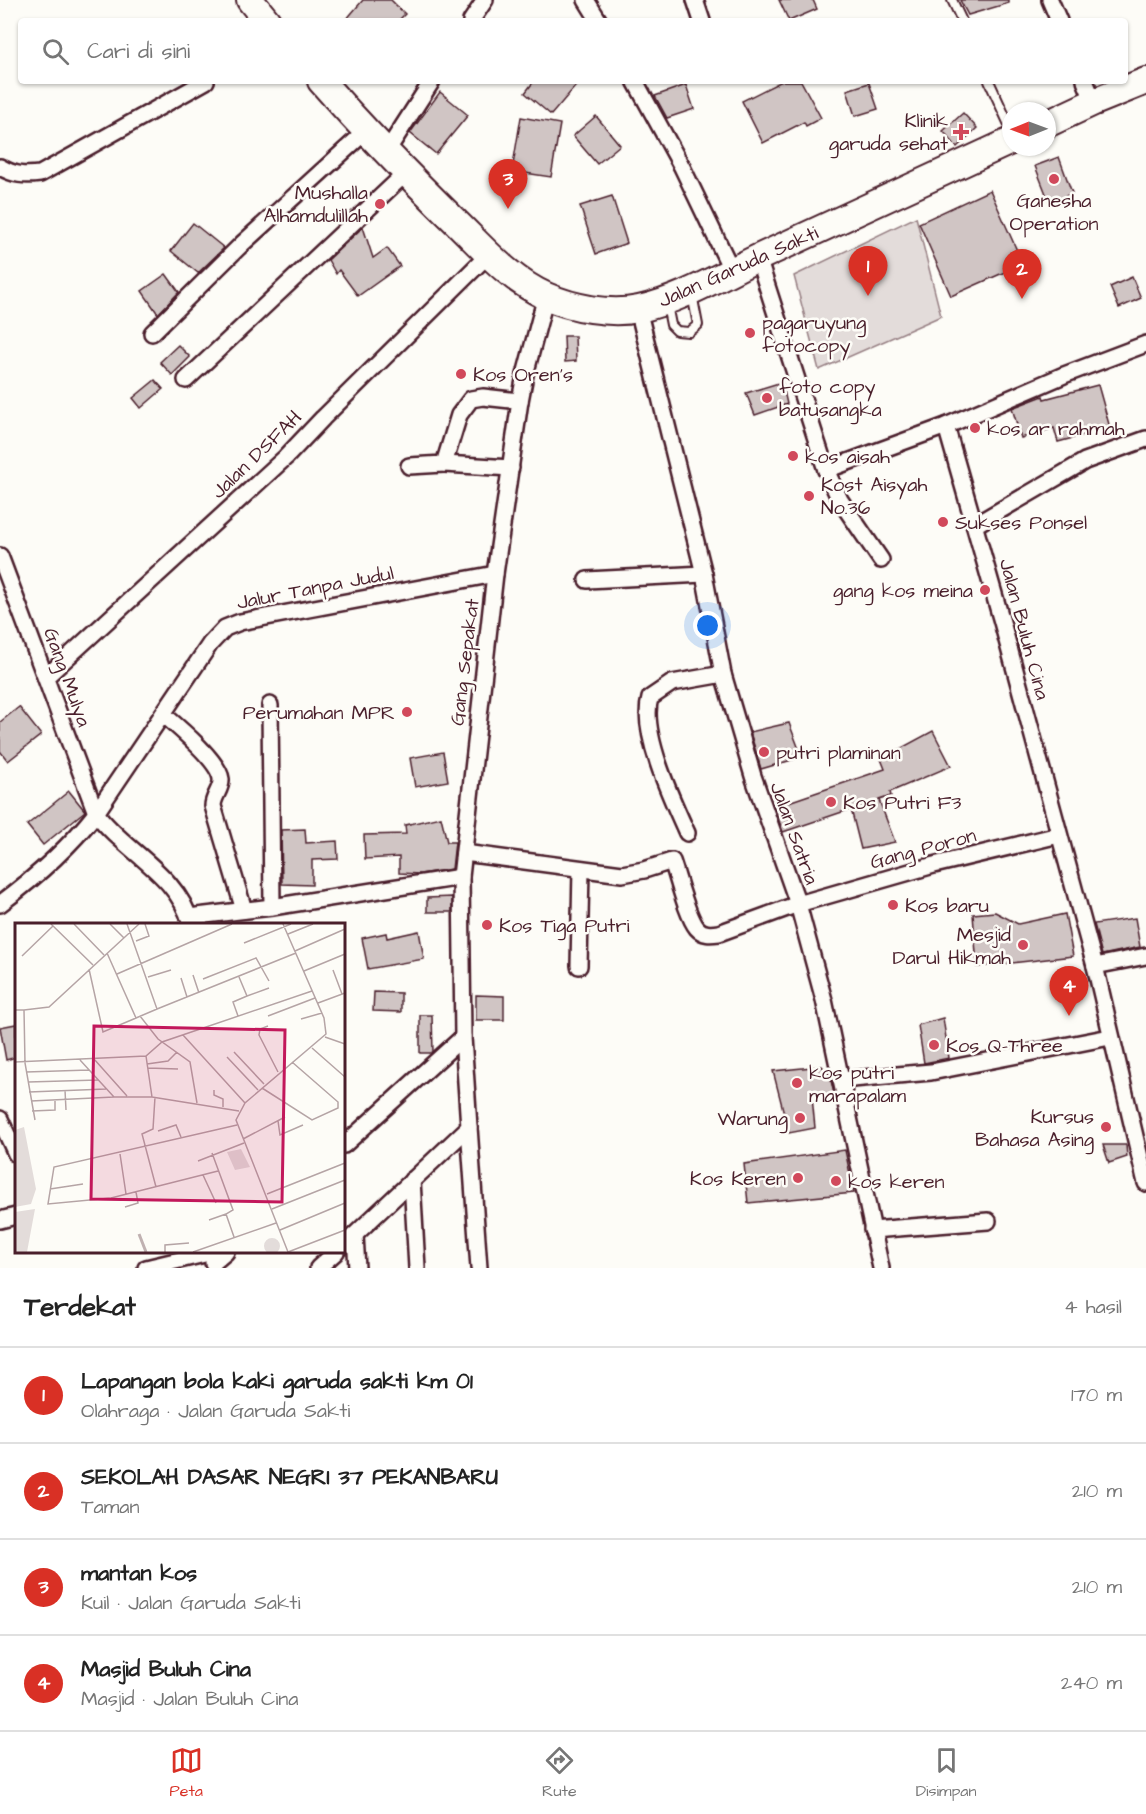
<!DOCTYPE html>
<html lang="id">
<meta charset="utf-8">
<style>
:root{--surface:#fff;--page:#f2f2f2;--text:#222;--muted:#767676;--line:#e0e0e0;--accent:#d93025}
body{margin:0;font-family:"Architects Daughter",sans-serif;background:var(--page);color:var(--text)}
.compass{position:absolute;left:1002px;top:102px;width:54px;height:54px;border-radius:50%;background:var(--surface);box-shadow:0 2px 4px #0004;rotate:269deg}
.you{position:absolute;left:708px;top:626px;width:21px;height:21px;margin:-15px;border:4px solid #fff;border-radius:50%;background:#1a73e8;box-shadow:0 0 0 9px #1a73e833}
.badge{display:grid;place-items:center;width:39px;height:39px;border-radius:50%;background:var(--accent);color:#fff;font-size:20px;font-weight:700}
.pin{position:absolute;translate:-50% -50px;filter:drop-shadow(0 2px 3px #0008)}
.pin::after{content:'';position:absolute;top:32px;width:21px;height:18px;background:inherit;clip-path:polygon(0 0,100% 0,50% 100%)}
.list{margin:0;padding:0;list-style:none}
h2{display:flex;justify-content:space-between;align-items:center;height:78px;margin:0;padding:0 24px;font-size:26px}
h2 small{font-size:20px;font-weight:400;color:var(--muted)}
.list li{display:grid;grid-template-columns:39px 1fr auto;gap:18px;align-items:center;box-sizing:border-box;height:96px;padding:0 24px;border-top:2px solid var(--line)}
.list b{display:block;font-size:22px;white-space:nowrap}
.list p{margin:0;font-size:20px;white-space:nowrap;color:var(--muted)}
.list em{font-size:20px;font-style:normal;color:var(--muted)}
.icon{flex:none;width:33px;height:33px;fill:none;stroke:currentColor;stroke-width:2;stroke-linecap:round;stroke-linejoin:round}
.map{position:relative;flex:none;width:1146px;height:1268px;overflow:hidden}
.search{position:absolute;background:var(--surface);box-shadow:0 2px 4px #0004;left:18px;right:18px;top:18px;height:66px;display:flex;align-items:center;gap:15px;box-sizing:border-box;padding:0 21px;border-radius:6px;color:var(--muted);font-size:22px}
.sheet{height:462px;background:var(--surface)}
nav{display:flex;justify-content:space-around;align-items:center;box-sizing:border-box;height:84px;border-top:2px solid var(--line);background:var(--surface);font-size:16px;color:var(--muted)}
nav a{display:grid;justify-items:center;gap:3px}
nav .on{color:var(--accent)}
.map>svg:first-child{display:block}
.green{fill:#e3dcda;stroke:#967e82;stroke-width:1.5}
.building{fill:#d0c5c4;stroke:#4a1f2b;stroke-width:1.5}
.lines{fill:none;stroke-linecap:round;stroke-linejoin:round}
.service-casing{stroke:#4a1f2b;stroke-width:12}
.minor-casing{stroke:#4a1f2b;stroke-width:20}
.trunk-casing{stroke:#4a1f2b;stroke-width:30}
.service{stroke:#fdfcf7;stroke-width:8}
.minor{stroke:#fdfcf7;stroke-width:15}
.trunk{stroke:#fdfcf7;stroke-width:26}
.poi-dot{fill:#d1495b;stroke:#fdfcf7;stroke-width:2}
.labels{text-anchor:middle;stroke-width:5;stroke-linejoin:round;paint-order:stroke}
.poi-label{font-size:20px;fill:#4a1f2b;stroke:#fdfcf7;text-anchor:start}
.street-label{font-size:20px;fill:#4a1f2b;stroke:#fdfcf7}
.inset-river{fill:none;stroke:#c0b1b1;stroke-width:3}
.inset-road{fill:none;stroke:#b5a4a5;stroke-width:1.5}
.view{fill:#c2185b;fill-opacity:0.15;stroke:#c2185b;stroke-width:3}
.inset-edge{fill:none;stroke:#4a1f2b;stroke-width:3}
</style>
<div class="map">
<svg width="1146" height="1268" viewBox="0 0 1146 1268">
<rect width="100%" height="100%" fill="#fdfcf7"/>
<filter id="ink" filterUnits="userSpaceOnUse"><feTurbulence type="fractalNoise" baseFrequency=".0167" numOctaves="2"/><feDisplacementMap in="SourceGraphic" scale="12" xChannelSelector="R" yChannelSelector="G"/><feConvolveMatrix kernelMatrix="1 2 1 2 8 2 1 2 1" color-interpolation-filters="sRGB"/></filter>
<g filter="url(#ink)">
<polygon class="green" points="916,217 941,316 819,370 794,276"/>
<g class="building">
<polygon points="363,0 391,0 405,14 398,21 345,21"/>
<polygon points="779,0 813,0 817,9 789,21"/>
<polygon points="960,0 1009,0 1009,3 968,15"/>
<polygon points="534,81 580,81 551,115 525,93"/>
<polygon points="782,81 801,81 821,118 806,126 804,122 763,143 742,101"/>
<polygon points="869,83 878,109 855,116 847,90"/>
<polygon points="686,85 694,109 667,118 655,96"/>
<polygon points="440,92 468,115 436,154 410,133"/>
<polygon points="963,113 977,128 957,147 943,131"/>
<polygon points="596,116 620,145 597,164 573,136"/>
<polygon points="521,117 560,124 551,177 512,171"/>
<polygon points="1059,157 1072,193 1050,204 1035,166"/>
<polygon points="990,190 1023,264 951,296 919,223"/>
<polygon points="612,196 627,243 596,254 580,206"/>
<polygon points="193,223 224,248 198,273 171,251"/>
<polygon points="363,227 373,258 387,248 400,266 358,296 339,270 336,274 328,260"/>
<polygon points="166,274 179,292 158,314 142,291"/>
<polygon points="1132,277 1141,298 1119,308 1110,287"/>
<polygon points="564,336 575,336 576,361 565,362"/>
<polygon points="178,345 190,357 172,375 160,362"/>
<polygon points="155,380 163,389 141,408 133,398"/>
<polygon points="782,382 787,404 755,415 746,393"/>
<polygon points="1098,385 1110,428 1058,442 1054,428 1021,438 1012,408 1043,396 1044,399"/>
<polygon points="19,707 41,735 8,761 0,751 0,722"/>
<polygon points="789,723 802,757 761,769 750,732"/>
<polygon points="933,731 951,766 890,792 891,796 879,800 895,842 861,849 851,809 783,832 774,807 885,769 881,759"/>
<polygon points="443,752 448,781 415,787 410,758"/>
<polygon points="69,791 85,811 43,845 27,825"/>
<polygon points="441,817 447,842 455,842 452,869 420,874 399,873 399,857 365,859 364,835 406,834 405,825"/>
<polygon points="305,829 306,843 337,841 338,859 312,860 312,885 282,884 281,830"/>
<polygon points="452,897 452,912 427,912 427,898"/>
<polygon points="995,912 1018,924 1065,914 1073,956 977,967 973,914"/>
<polygon points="1135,918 1140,947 1102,955 1094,924"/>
<polygon points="419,931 424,959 368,969 362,938 386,933 387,938"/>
<polygon points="374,992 401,993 401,1012 373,1011"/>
<polygon points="476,995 504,996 504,1020 476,1020"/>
<polygon points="420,1015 432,1015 433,1052 431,1053 420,1053"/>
<polygon points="943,1018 949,1058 924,1063 918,1025"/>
<polygon points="16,1024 16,1057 6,1060 0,1027"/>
<polygon points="822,1066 830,1076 834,1094 812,1097 815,1128 789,1133 773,1071"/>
<polygon points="1103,1145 1126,1145 1127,1157 1109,1163"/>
<polygon points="845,1150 854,1193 748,1203 744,1164"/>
</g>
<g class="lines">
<defs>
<g id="service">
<polyline points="952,0 962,21"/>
<polyline points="989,81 1011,129"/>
<polyline points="667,305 671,325 677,331 689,332 698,325 692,294"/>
</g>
<g id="minor">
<polyline points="586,0 599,21"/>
<polyline points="695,0 702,21"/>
<polyline points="1050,0 1059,21"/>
<polyline points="471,21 485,0"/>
<polyline points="635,81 682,167 732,271"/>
<polyline points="1085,81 1094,102"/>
<polyline points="387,151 432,81"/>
<path d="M0,167C14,175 24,176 40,174L206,81"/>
<polyline points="758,258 826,470 840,500 881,560"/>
<polyline points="638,309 704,574 723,674 753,776 798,904 824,1000 881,1268"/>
<polyline points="152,333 242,244 366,131"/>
<polyline points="186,380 407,172"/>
<polyline points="946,426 1002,622 1095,966 1146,1183"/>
<polyline points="444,464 511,468"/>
<polyline points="409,466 444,464 459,415 471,399 483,397 520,401"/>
<polyline points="826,470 946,426 1064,375 1146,344"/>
<polyline points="975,525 1085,461 1146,439"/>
<path d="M0,556L96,813C125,852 178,874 191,924"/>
<polyline points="587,580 704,574"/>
<polyline points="46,677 286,457 323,418 488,255"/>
<polyline points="270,705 272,907"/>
<path d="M163,714C177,726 219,761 221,779C222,789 213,796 213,806L244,910"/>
<path d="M687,833C672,800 640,732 650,698L672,683L723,674"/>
<path d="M464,853L622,874L644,870L672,861C678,878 687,916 697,928C703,935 711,934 719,933L798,904L934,865L1059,835"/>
<path d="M0,904C36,877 68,849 96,813L210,644L225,628L240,622L495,574"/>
<polyline points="189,917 272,907 461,877"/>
<polyline points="579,966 581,869"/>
<polyline points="1095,966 1146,956"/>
<polyline points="841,1080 931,1072 1110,1037"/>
<polyline points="0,1119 16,1154"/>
<polyline points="469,1127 479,1268"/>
<polyline points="344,1145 463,1037"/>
<polyline points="412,1180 417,1268"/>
<polyline points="0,1220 16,1216"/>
<polyline points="872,1230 988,1221"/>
<polyline points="355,1235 357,1268"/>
<polyline points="344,1245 469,1127 463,1037 461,877 495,574 520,401 525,375 546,296"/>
<polyline points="213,1263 226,1252"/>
<polyline points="146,1268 213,1252"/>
<polyline points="318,1268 336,1252"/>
</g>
<g id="trunk">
<polyline points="250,0 267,21"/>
<path d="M321,81C364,130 409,176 456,222C484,249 510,280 546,296C573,308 610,315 639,309C684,299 723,274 764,255C846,217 929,179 1011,141"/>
<polyline points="1047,124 1094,102 1146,81"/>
</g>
</defs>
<use href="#service" class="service-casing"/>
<use href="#minor" class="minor-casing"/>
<use href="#trunk" class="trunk-casing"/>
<use href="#service" class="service"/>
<use href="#minor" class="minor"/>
<use href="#trunk" class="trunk"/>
</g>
</g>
<g class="poi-dot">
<path d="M958 123h6v6h6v6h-6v6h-6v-6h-6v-6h6z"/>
<circle cx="1054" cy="179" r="6"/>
<circle cx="380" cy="204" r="6"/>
<circle cx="750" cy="333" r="6"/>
<circle cx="461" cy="374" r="6"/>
<circle cx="767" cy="398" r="6"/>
<circle cx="975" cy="428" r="6"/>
<circle cx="793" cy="456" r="6"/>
<circle cx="809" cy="496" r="6"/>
<circle cx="943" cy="522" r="6"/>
<circle cx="985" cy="590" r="6"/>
<circle cx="407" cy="712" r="6"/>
<circle cx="764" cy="752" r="6"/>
<circle cx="831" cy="802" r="6"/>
<circle cx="893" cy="905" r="6"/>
<circle cx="487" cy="925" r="6"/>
<circle cx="1023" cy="945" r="6"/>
<circle cx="934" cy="1045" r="6"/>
<circle cx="797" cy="1083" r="6"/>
<circle cx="800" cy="1118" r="6"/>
<circle cx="1106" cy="1127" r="6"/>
<circle cx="798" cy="1178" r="6"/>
<circle cx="836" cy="1181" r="6"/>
</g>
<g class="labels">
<g class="poi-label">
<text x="948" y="127" text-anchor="end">Klinik<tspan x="948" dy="23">garuda sehat</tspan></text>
<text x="368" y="199" text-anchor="end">Mushalla<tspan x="368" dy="23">Alhamdulillah</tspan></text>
<text x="1054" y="207" text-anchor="middle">Ganesha<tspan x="1054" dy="23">Operation</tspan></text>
<text x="762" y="329">pagaruyung<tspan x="762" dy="23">fotocopy</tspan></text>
<text x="473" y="381">Kos Oren's</text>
<text x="779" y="393">foto copy<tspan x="779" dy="23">batusangka</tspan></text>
<text x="987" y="435">kos ar rahmah</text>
<text x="805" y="463">kos aisah</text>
<text x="821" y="491">Kost Aisyah<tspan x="821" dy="23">No.36</tspan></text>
<text x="955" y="529">Sukses Ponsel</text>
<text x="973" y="597" text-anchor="end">gang kos meina</text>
<text x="395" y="719" text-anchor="end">Perumahan MPR</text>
<text x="776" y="759">putri plaminan</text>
<text x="843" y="809">Kos Putri F3</text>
<text x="905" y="912">Kos baru</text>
<text x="499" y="932">Kos Tiga Putri</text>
<text x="1011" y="941" text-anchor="end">Mesjid<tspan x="1011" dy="23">Darul Hikmah</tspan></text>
<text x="946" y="1052">Kos Q-Three</text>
<text x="809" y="1079">kos putri<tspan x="809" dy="23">marapalam</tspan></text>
<text x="1094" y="1123" text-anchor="end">Kursus<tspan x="1094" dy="23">Bahasa Asing</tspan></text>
<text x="788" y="1125" text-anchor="end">Warung</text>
<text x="786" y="1185" text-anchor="end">Kos Keren</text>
<text x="848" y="1188">kos keren</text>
</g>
<g class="street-label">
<text transform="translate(738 266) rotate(-24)" y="7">Jalan Garuda Sakti</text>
<text transform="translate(256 454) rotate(-44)" y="7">Jalan DSFAH</text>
<text transform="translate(315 587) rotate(-11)" y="7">Jalur Tanpa Judul</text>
<text transform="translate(1025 629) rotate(75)" y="7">Jalan Buluh Cina</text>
<text transform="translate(464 662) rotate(-83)" y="7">Gang Sepakat</text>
<text transform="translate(68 677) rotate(70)" y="7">Gang Mulya</text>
<text transform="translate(795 833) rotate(70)" y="7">Jalan Satria</text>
<text transform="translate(923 848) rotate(-15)" y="7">Gang Poron</text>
</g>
</g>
<g transform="translate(15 923)">
<rect width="330" height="330" fill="#fdfcf7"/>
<path d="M9,204L21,266L16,281L0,284V207ZM226,226L235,244L220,247L212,229ZM20,286L12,329H0V289ZM249 323a8 8 0 1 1 16 0a8 8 0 1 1-16 0Z" fill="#e3dcda"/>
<path class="inset-river" d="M124,311L131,329"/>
<path class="inset-road" d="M36,1L78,42M59,1L89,32M95,1L109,15M112,1L142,86L121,95M268,1L309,95L311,111L230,180L221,197L273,329M273,11L298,1M121,18L134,13L130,1M229,20L276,1M280,28L330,6M7,33L38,3M74,46L88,109L121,95L92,30M318,47L327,71M289,48L330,31M102,51L217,1M178,52L184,70M133,54L156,47M224,54L232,73L254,65M166,55L172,74M188,56L241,35L254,58M303,80L330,70M142,86L281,30M0,87H9L10,140L20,197M9,87L34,84L124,1M125,93L143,116L175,139L182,180M223,93L218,79L232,73M253,93L300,75M286,96L307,90M253,103L245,106L244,112L263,149M168,112L230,180M310,114L330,121M297,125L330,154M219,129L249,161M131,133L137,174M212,134L243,167M79,136L112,173M65,137L99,174H137L224,188M0,139L131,133L147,119L297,68M132,141L153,138L162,129M133,145L163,146M11,149L74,147M13,159L83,157M247,165L297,197L323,185V179L277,139M50,167L51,187M199,167V172L208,176V184M14,169L91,166M140,174L138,206L127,211L141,264M16,178L99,174M17,188L40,187V177M263,198L265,212L288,202M143,208L161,202L166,214M228,216L270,194M197,230L218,287L211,291L219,314M105,231L111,271M183,238L229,220M203,248L96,275L33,281L39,244L222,202M188,252L201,280M35,266L68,261M252,271L330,240M110,284L123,280L121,269M257,286L330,257M194,297L211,291M265,307L330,280M150,329V322L174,320M178,329L261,300M273,329L330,307"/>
<path class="view" d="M79,103L270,107L267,279L76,276Z"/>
<rect width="330" height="330" class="inset-edge"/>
</g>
</svg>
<svg class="compass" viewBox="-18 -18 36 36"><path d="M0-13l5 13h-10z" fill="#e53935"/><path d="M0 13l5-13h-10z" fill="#767676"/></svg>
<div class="you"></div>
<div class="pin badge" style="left:868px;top:296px">1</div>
<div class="pin badge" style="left:1022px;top:299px">2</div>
<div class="pin badge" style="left:508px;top:209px">3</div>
<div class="pin badge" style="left:1069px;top:1016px">4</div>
<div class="search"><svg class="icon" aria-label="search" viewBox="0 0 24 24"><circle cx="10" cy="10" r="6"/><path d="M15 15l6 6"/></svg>Cari di sini</div>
</div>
<section class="sheet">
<h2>Terdekat<small>4 hasil</small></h2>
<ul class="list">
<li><span class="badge">1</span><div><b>Lapangan bola kaki garuda sakti km 01</b><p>Olahraga · Jalan Garuda Sakti</p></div><em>170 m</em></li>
<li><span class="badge">2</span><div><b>SEKOLAH DASAR NEGRI 37 PEKANBARU</b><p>Taman</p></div><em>210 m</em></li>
<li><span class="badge">3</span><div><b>mantan kos</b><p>Kuil · Jalan Garuda Sakti</p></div><em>210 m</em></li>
<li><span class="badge">4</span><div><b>Masjid Buluh Cina</b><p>Masjid · Jalan Buluh Cina</p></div><em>240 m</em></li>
</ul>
</section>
<nav>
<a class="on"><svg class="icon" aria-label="map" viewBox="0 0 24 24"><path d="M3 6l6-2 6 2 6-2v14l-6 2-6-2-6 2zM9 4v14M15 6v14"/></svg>Peta</a>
<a><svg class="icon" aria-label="directions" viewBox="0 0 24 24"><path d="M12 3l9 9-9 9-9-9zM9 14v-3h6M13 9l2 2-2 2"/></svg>Rute</a>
<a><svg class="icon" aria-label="saved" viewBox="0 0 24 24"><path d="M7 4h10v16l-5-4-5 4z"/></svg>Disimpan</a>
</nav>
